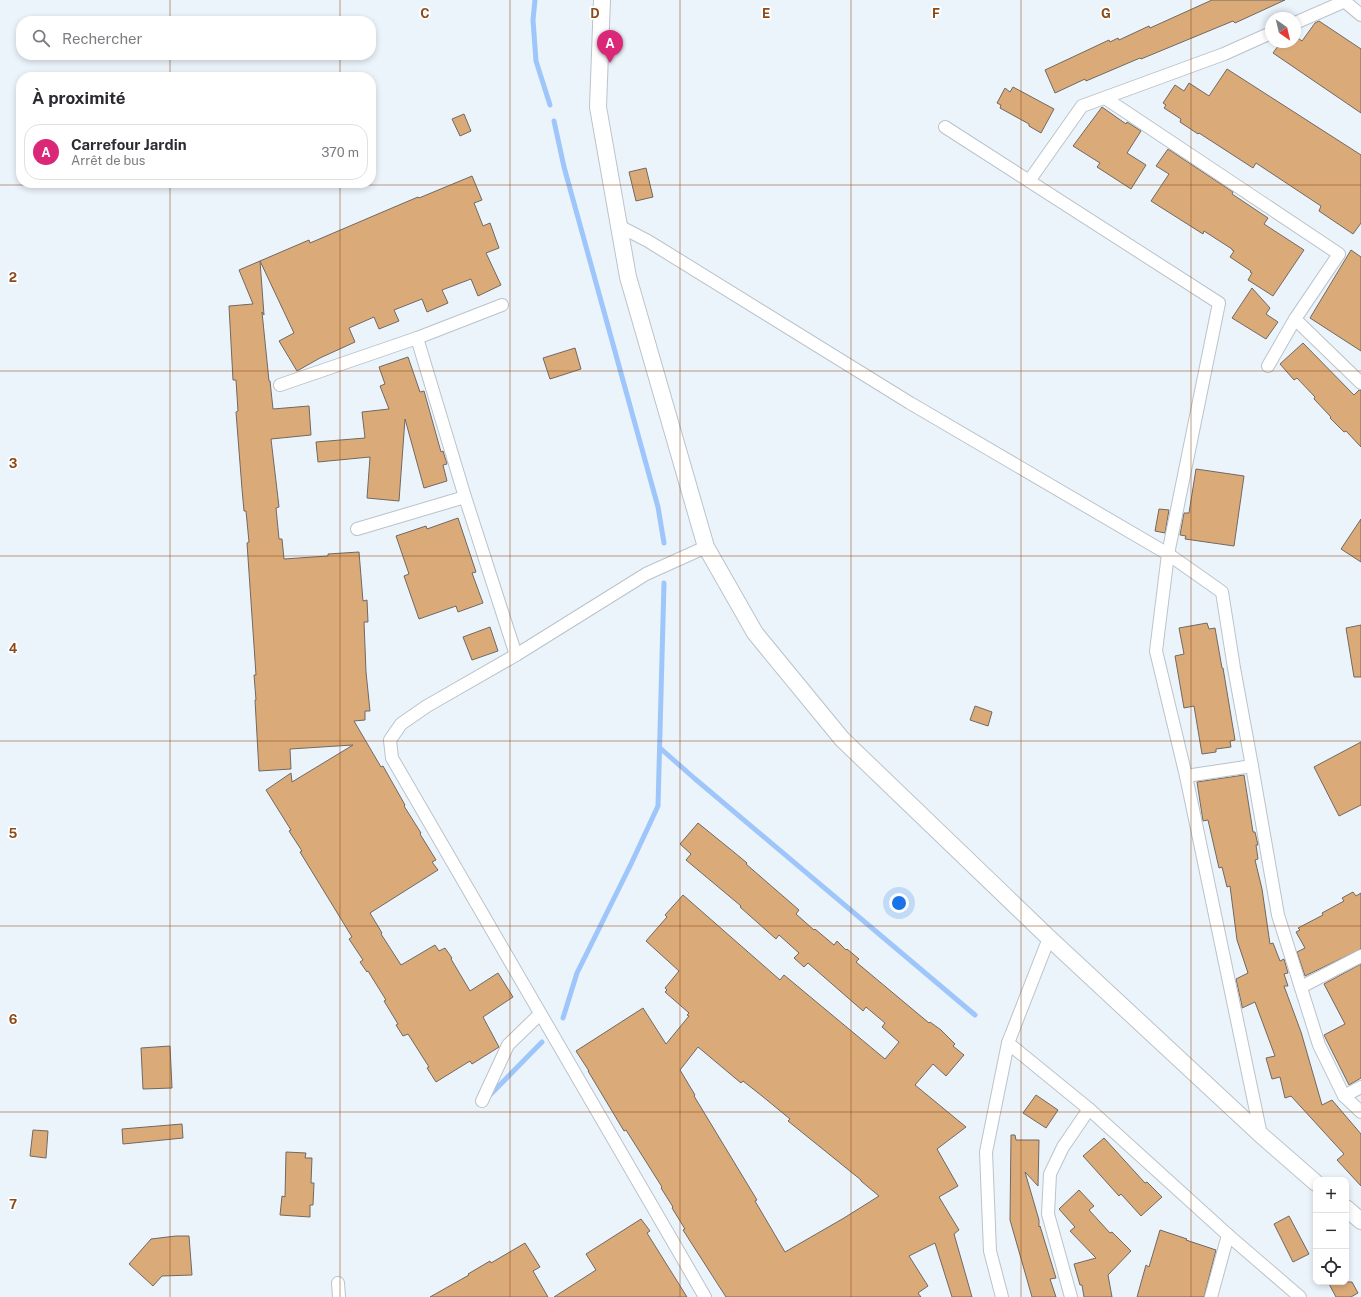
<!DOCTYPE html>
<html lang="fr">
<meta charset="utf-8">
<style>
:root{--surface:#fff;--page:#f7f7f7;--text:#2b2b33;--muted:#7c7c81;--line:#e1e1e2;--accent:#db2777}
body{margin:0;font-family:"Public Sans",sans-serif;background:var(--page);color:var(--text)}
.controls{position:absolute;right:12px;bottom:12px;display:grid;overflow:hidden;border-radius:8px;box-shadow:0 2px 6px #0003}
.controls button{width:36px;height:36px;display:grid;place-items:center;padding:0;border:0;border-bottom:1px solid var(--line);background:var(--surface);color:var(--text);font:20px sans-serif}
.compass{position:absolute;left:1265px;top:12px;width:36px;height:36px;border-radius:50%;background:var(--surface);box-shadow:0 2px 6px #0003;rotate:146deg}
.you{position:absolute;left:899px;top:903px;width:14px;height:14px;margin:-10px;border:3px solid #fff;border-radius:50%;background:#1a73e8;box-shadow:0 0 0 6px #1a73e833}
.badge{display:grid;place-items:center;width:26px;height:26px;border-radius:50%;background:var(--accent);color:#fff;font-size:13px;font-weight:700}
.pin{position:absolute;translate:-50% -33px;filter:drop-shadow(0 1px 2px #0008)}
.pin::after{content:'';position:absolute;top:21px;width:14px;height:12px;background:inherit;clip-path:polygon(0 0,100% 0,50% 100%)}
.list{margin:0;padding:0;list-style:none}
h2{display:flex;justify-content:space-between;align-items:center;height:52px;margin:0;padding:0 16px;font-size:17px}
h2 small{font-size:13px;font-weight:400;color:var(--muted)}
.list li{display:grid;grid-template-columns:26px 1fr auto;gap:12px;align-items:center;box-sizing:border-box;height:56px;margin:0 8px 8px;padding:0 8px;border:1px solid var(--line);border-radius:16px}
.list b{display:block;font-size:15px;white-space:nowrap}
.list p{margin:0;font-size:13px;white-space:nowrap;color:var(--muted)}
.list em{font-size:13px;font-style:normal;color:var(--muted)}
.icon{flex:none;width:22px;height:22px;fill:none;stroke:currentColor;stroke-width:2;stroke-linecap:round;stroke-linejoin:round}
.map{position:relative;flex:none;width:1361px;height:1297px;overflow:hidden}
.search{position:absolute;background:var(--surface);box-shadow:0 2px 6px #0003;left:16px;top:16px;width:360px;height:44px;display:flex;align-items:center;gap:10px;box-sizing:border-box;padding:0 14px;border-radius:16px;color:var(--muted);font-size:15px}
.panel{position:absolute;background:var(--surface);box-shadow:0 2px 6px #0003;left:16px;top:72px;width:360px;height:116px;border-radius:16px}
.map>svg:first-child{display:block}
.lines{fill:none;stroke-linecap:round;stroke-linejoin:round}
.stream{stroke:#9ec6fb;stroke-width:5}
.building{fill:#dbaa79;stroke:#706962;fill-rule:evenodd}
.minor-casing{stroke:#bbc3ca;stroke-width:14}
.tertiary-casing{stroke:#bbc3ca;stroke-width:18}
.minor{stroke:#fff;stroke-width:12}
.tertiary{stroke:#fff;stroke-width:16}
.grid{fill:none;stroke:#8c4a19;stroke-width:1;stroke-opacity:0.55}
.grid-label{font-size:13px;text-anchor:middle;font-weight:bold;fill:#8c4a19;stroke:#fff;stroke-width:3.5;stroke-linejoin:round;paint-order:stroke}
</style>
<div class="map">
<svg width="1361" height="1297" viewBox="0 0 1361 1297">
<rect width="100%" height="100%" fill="#ecf4fb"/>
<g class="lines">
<g class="stream">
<polyline points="535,0 533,20 536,61 550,105"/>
<polyline points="554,121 564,167 658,507 664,543"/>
<polyline points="660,748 694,778 975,1015"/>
<polyline points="563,1018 577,973 631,864 658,806 664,583"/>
<polyline points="490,1095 542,1042"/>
</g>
</g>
<g class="building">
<polygon points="1212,0 1285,0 1235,23 1233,21 1141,59 1140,58 1086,81 1085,79 1055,93 1045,70 1109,40 1110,42 1118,38 1119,40 1149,26 1150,28"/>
<polygon points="1319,21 1361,49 1361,113 1273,53 1281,42 1295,42 1295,36 1302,41 1315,23"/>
<polygon points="1227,69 1361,155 1361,223 1353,234 1319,211 1321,206 1256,163 1253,168 1199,133 1198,134 1180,122 1181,119 1164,108 1166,105 1163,103 1175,85 1184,91 1189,83 1209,96"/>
<polygon points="1013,87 1054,109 1041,133 1029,126 1029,124 1000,108 1001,105 997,103 1005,88 1010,92"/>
<polygon points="1102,107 1126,124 1127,122 1141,131 1127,153 1146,165 1131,189 1097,167 1100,163 1073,146"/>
<polygon points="464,114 471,131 460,136 452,119"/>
<polygon points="1168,149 1233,192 1232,194 1268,218 1264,224 1304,250 1273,296 1248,280 1252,273 1250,272 1251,271 1230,257 1234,251 1232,250 1232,249 1204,231 1203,234 1151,201 1169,174 1156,166"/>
<polygon points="646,168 653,197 636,201 629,172"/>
<polygon points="472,176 482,200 474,203 483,226 490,223 499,248 486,253 501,285 478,296 471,279 442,290 448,303 427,312 422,299 394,310 399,321 379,329 374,317 349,328 355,342 320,358 297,371 279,341 294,333 260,261 309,240 310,243 392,208 418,197 419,198"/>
<polygon points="1351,250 1361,257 1361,351 1310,318"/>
<polygon points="260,261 264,315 262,312 269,381 270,381 273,409 309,406 311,435 271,439 279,507 276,508 279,539 282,539 284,559 328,556 328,554 359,552 363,601 367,600 368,622 364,622 366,672 370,711 365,711 365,720 354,721 381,767 383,766 405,805 404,806 421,833 420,834 436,860 432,862 438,870 370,913 382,933 381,934 401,965 435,945 439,951 445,948 452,958 451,959 470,991 498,973 513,997 483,1017 499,1047 472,1064 470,1061 436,1082 427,1068 429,1067 408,1034 403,1036 396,1025 398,1024 384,1001 386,1000 368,971 367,972 360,962 363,960 349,939 352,937 300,852 302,851 289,831 291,830 266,790 291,773 292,782 353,745 290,749 291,769 259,771 255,700 256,700 254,675 256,675 247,543 249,542 246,511 244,511 242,489 236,412 238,411 236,380 233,380 229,306 253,304 239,270"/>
<polygon points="1252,288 1270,308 1266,314 1278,322 1266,339 1232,318"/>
<polygon points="1303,343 1354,395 1359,390 1361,390 1361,447 1346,431 1344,432 1330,418 1331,417 1314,399 1315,397 1297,378 1294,380 1280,364"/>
<polygon points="575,348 581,369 550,379 543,358"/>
<polygon points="408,357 420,392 424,391 441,452 443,451 447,464 443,465 447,481 424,488 405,419 399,501 367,498 370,457 318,462 316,442 365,438 362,412 389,409 380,386 385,384 379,367"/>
<polygon points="1196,469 1244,476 1234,546 1185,539 1186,536 1180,535 1184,513 1189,513"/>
<polygon points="1159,509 1169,510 1165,533 1155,531"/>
<polygon points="458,518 476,572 472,573 483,603 458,612 456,606 419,619 404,576 409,574 396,536 426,526 427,529"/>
<polygon points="1361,519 1361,562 1341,549"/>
<polygon points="1207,623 1209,629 1215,628 1222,668 1223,668 1235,740 1230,741 1231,747 1216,749 1216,752 1202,754 1194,706 1184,708 1175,656 1184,654 1179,628"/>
<polygon points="1361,625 1361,677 1354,677 1346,628"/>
<polygon points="490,627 498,651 472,660 463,637"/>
<polygon points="975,706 992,712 988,726 970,720"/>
<polygon points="1361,742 1361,805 1339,816 1314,767"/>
<polygon points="1244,775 1253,832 1255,832 1258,845 1256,845 1258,859 1255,860 1262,889 1270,944 1273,943 1280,961 1284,959 1288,973 1284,974 1288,986 1284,986 1301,1032 1322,1105 1332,1100 1361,1134 1361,1186 1337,1160 1344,1154 1291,1096 1285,1098 1280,1077 1272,1079 1266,1058 1275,1056 1255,1002 1242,1008 1242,1006 1236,979 1248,973 1237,940 1230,886 1227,887 1222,867 1219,868 1208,820 1203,821 1197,782"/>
<path d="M698,823L735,853L747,863L746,864L799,910L796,914L814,930L815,929L834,945L837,941L846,950L847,949L859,959L856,962L929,1023L930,1022L941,1030L955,1044L953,1046L964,1055L946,1076L933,1064L915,1085L966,1127L937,1149L958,1186L939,1197L959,1230L954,1234L972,1297H952L935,1243L909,1256L928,1286L918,1293L921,1297H726L683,1230L685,1229L672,1208L673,1207L661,1188L662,1187L626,1130L624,1131L588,1071H589L576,1051L643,1008L666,1044L689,1016L687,1015L689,1013L665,992L667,990L665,988L679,971L646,941L667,917L665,915L683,895L780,980L784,975L885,1059L899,1042L882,1027L885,1023L866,1007L863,1011L808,963L804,967L794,958L799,953L779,935L776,939L740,907L741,906L686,860L691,854L680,844ZM698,1047L741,1083L743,1081L762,1096L790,1119L788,1121L861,1180V1181L879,1196L844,1218L785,1252L755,1201L757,1200L694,1096L695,1095L680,1070Z"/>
<polygon points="1353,892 1356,896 1361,893 1361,949 1305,976 1297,952 1305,948 1296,932 1300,930 1298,928 1323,915 1322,913 1344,901 1342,898"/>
<polygon points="1361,964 1361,1078 1349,1085 1324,1035 1345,1024 1324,984"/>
<polygon points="170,1046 172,1088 143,1089 141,1048"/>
<polygon points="1036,1095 1058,1110 1046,1128 1023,1113"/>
<polygon points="182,1124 183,1138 123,1144 122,1129"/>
<polygon points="33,1130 48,1131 46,1158 30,1156"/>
<polygon points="1011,1135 1015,1135 1016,1140 1039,1140 1038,1186 1025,1172 1039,1220 1039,1227 1040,1226 1056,1278 1050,1279 1056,1297 1032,1297 1010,1220"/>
<polygon points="1104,1138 1145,1183 1147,1182 1162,1197 1141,1216 1121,1194 1119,1196 1083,1156"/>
<polygon points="286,1152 306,1153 305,1158 312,1158 311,1183 314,1183 313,1205 310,1205 310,1217 280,1215 282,1196 285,1197"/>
<polygon points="1079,1190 1094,1206 1089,1210 1110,1233 1112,1232 1131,1251 1108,1275 1112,1297 1084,1297 1082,1285 1080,1285 1074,1264 1096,1258 1070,1231 1075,1227 1059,1209"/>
<polygon points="1289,1216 1309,1254 1293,1262 1274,1224"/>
<polygon points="641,1219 650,1231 647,1233 687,1297 554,1297 596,1270 586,1254"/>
<polygon points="1160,1230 1187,1239 1186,1240 1216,1250 1204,1297 1137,1297 1146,1265 1149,1267"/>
<polygon points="176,1236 189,1236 192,1275 162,1276 153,1286 129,1264 151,1239"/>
<polygon points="525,1243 540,1267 533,1271 548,1297 430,1297 469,1275 468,1274 490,1261 491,1263"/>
<polygon points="1328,1282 1352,1282 1358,1293 1351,1297 1336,1297"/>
</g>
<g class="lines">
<defs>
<g id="minor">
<polyline points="1343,0 1361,15"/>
<polyline points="1295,23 1343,2"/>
<polyline points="1105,98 1339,254 1295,319 1268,366"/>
<polyline points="945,127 1219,303 1168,554 1156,651 1186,776 1261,1135"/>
<polyline points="1029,181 1082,106 1224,54 1271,33"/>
<polyline points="619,226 648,241 910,403 1168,554 1222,592 1234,668 1252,766 1278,915 1319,1045 1344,1096 1361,1112"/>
<polyline points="1295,319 1361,383"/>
<polyline points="417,338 465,497 516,655"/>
<polyline points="280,385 417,338 502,305"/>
<polyline points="357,529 465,497"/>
<polyline points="1186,776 1252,766"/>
<polyline points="1301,987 1361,956"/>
<polyline points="1008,1043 1089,1109 1228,1235 1300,1297"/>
<polyline points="1344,1096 1361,1087"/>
<polyline points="482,1101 508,1045 540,1014"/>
<polyline points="338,1283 339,1297"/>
<polyline points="705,1297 392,758 390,740 401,724 427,706 516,655 646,574 706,547"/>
<polyline points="1002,1297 990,1251 986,1152 1008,1043 1049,938"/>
<polyline points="1071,1297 1048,1214 1050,1174 1063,1147 1089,1109"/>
<polyline points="1211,1297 1228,1235"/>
</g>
<g id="tertiary">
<polyline points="602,0 598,107 628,277 706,547 755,633 842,739 1049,938 1261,1135 1316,1183"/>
<polyline points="1346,1208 1361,1221"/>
</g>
</defs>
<use href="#minor" class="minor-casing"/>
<use href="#tertiary" class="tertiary-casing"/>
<use href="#minor" class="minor"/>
<use href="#tertiary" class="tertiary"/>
</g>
<path class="grid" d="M170,0V21M340,0V21M510,0V1297M680,0V1297M851,0V1297M1021,0V1297M1191,0V1297M170,55V77M340,55V77M170,183V1297M340,183V1297M0,185H1361M0,371H1361M0,556H1361M0,741H1361M0,926H1361M0,1112H1361"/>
<g class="grid-label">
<text x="425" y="18">C</text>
<text x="595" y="18">D</text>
<text x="766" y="18">E</text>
<text x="936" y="18">F</text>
<text x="1106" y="18">G</text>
<text x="13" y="282">2</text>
<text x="13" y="468">3</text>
<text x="13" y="653">4</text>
<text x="13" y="838">5</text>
<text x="13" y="1024">6</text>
<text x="13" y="1209">7</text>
</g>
</svg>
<div class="controls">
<button>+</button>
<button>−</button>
<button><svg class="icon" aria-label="locate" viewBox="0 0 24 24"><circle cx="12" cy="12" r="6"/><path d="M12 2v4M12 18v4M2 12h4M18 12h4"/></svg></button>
</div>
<svg class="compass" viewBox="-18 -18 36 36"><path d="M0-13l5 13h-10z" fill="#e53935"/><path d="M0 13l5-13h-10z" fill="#7c7c81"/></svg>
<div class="you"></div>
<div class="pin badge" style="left:610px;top:63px">A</div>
<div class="search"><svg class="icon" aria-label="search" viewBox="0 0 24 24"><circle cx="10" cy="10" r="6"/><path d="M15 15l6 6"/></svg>Rechercher</div>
<section class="panel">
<h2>À proximité<small></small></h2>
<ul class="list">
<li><span class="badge">A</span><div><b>Carrefour Jardin</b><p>Arrêt de bus</p></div><em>370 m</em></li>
</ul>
</section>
</div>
